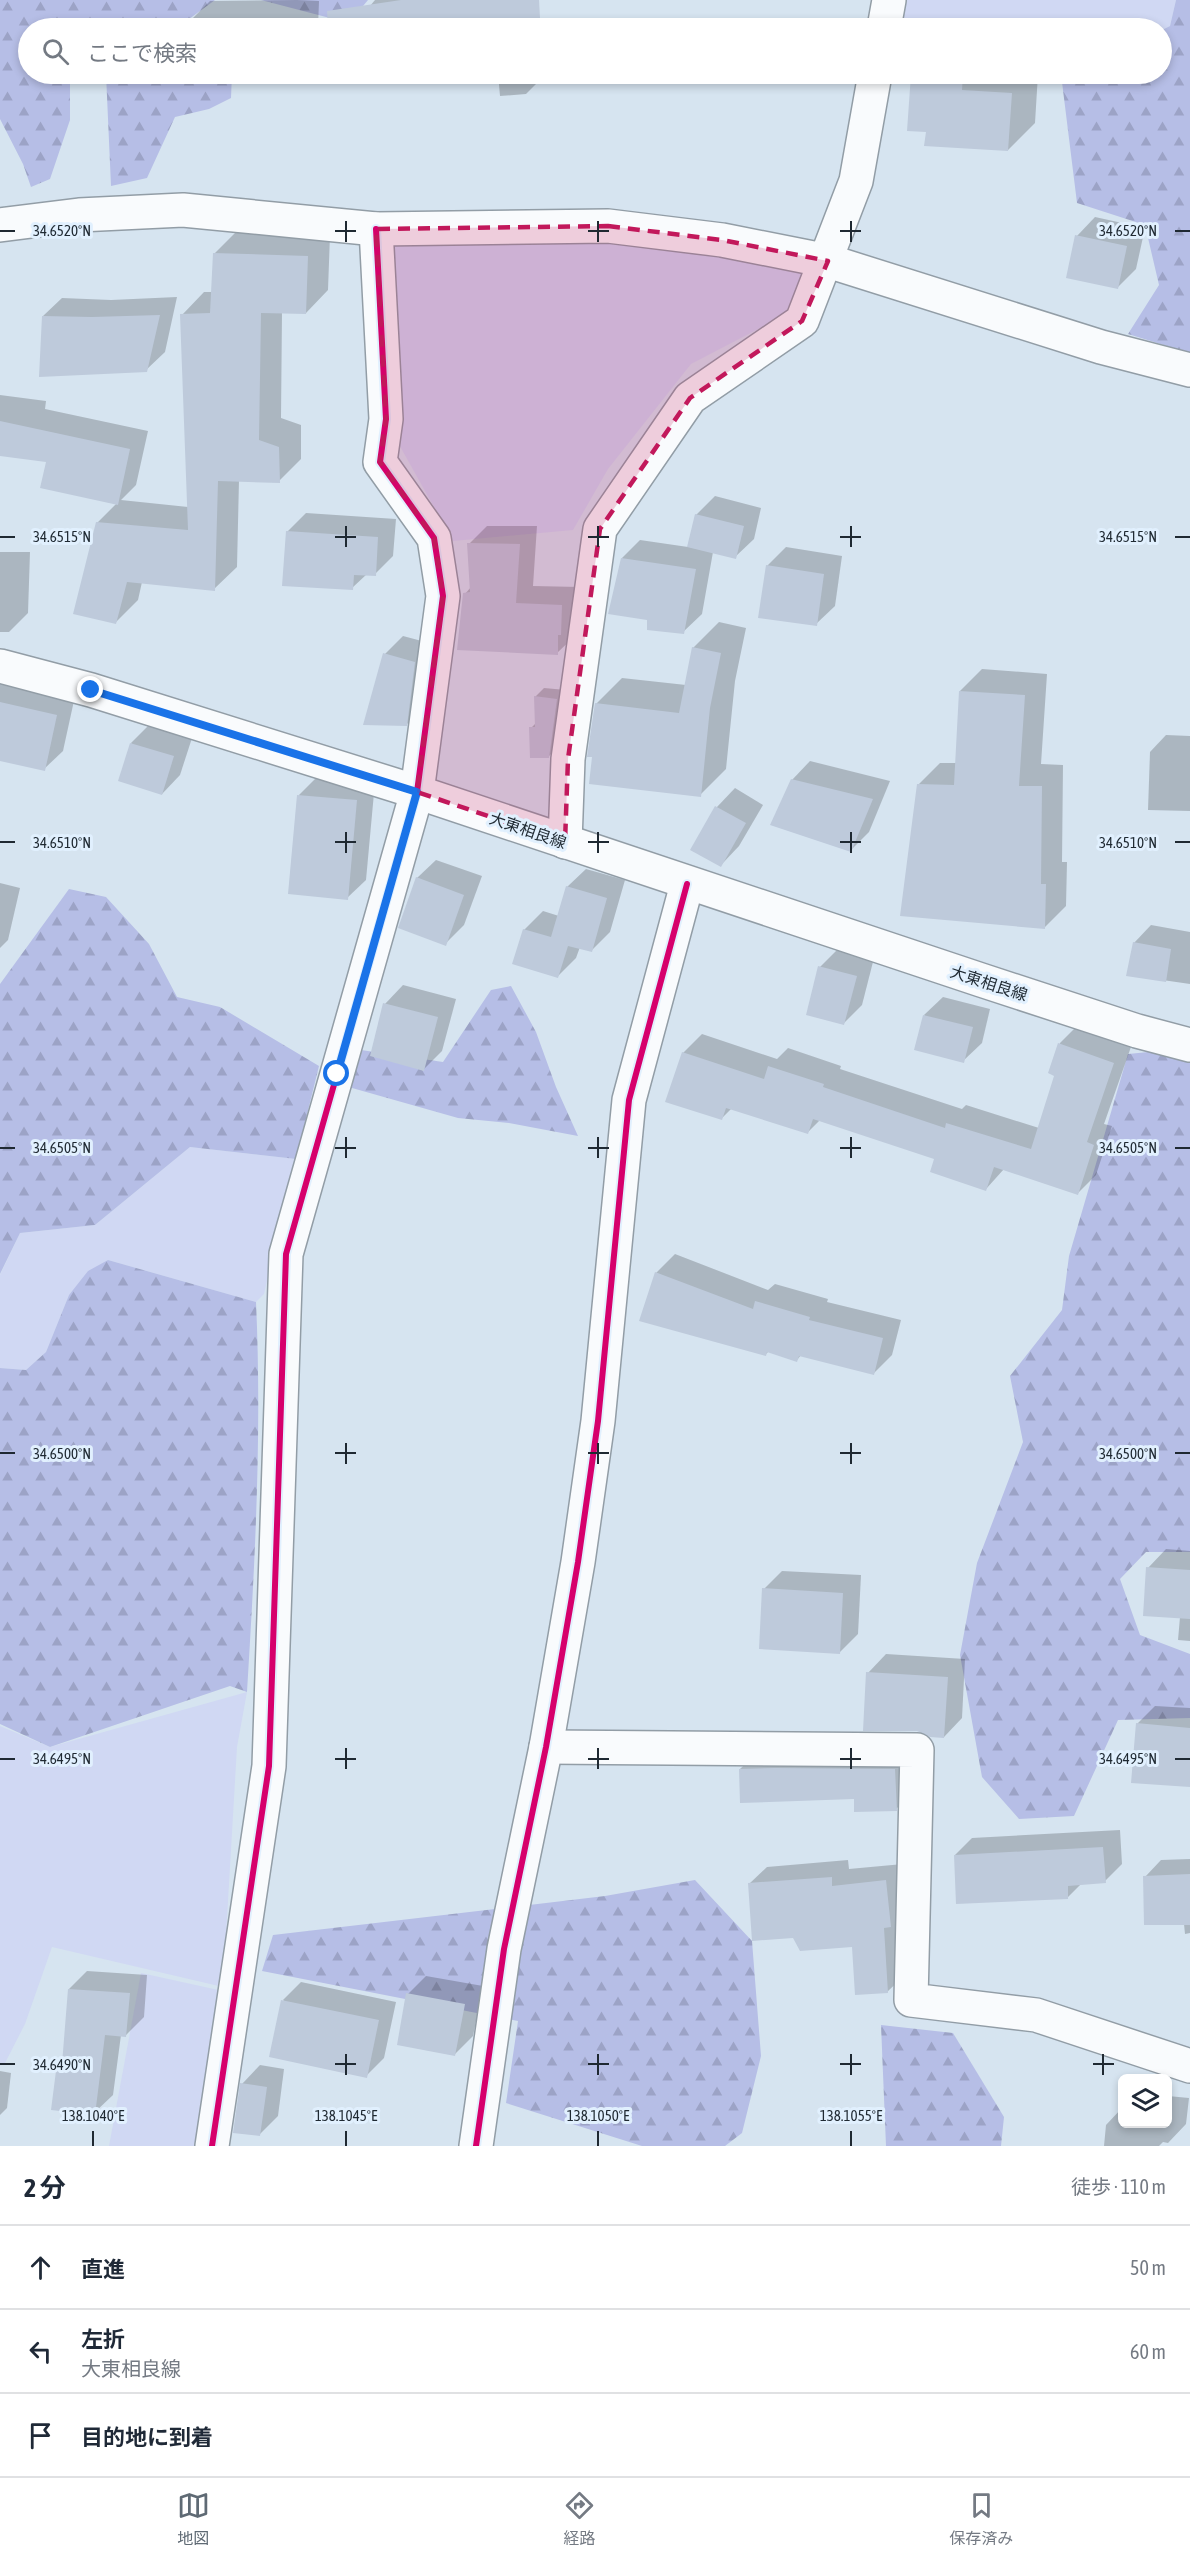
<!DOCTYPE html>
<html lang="ja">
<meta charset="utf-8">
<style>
:root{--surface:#fff;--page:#f6f6f7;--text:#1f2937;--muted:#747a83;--line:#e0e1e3;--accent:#5f6a74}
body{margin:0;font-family:"Asap Condensed","Noto Sans JP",sans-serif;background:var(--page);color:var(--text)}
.controls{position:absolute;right:18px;bottom:18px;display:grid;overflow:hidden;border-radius:9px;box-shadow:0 3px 9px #0003}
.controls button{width:54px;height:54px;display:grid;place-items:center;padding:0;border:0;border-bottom:2px solid var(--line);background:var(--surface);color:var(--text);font:30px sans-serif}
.stop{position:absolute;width:18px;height:18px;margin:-14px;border:4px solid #1a73e8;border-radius:50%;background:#fff}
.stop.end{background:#1a73e8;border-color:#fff;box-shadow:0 2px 6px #0008}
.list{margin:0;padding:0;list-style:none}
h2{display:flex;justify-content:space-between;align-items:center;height:78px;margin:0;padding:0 24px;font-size:26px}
h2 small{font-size:20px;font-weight:400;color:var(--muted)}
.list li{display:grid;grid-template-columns:39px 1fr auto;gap:18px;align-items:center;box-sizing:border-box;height:84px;padding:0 24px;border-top:2px solid var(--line)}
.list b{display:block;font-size:22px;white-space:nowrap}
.list p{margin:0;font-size:20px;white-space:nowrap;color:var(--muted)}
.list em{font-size:20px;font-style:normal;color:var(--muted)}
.icon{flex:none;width:33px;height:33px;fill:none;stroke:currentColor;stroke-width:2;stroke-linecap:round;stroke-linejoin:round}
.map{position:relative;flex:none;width:1190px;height:2146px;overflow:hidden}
.search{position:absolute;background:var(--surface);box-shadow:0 3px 9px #0003;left:18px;right:18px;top:18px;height:66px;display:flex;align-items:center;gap:15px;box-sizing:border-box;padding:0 21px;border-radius:33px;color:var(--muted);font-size:22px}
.sheet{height:330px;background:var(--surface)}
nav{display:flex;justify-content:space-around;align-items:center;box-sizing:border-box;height:84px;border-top:2px solid var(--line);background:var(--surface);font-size:16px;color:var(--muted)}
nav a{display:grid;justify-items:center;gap:3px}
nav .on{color:var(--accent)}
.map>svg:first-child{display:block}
.grass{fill:#d0d8f3}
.forest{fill:url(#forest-firs)}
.shadow{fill:#0003}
.building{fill:#becadb}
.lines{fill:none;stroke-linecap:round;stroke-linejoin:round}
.street-casing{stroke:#929da6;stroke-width:36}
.secondary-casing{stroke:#929da6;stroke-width:36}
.street{stroke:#f9fbfd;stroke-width:33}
.secondary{stroke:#f9fbfd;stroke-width:33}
.cycleway-casing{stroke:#e1f0fe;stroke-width:10}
.cycleway{stroke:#d6006c;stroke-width:6}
.route{stroke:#1a73e8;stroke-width:8}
.marked{fill:#c2185b;fill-opacity:0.2;stroke:#c2185b;stroke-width:4.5;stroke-dasharray:12 8;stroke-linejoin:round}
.ticks{fill:none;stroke:#1f2932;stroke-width:2}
.labels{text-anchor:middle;stroke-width:6;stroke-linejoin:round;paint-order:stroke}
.street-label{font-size:16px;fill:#1f2932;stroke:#e1f0fe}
.ticks-label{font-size:15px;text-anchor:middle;fill:#1f2932;stroke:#e1f0fe;stroke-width:6;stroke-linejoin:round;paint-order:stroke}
</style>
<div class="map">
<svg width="1190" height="2146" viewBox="0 0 1190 2146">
<defs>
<pattern id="forest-firs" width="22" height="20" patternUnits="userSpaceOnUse" patternTransform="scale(1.5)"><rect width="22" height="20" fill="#b6bee6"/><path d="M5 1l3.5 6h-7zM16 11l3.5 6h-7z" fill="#9ca3c6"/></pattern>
</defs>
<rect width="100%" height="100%" fill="#d6e4f0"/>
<g class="grass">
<polygon points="895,0 1176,0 1170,26 1162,30 886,28"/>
<polygon points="376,229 604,234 802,269 799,293 781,317 691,364 608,469 573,530 453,541 392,432"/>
<polygon points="190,1147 296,1159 264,1294 256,1302 108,1260 69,1295 46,1352 26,1370 0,1368 0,1275 20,1233 95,1225"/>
<polygon points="247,1692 237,1747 223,1987 52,1947 25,2024 5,2063 0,2064 0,1726 50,1747"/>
<polygon points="141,1973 223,1991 201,2146 109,2146"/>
</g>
<g class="forest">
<polygon points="0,0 215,0 185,22 186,28 28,28 28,74 70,74 70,120 50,179 31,187 23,164 0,119"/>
<polygon points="261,0 368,0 349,23"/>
<polygon points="1176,0 1190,0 1190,353 1128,334 1159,285 1145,225 1077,203 1061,74 1162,74 1162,30 1170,26"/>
<polygon points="106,74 232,74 231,98 209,109 175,117 147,178 111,186"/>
<polygon points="69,889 106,897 149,944 177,997 220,1007 319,1066 296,1159 190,1147 95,1225 20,1233 0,1274 0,984"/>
<polygon points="511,986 536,1032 556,1087 578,1136 509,1123 458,1118 345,1086 361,1050 443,1062 491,990"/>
<polygon points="1179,1049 1190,1056 1190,1552 1146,1552 1120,1579 1140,1635 1190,1654 1190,1718 1118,1720 1074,1816 1019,1819 982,1777 960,1655 977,1563 1023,1442 1010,1376 1062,1310 1069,1256 1128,1054"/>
<path d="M108,1260L256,1302C262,1433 255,1562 247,1692L230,1686L50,1747L0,1724V1368L26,1370L46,1352L69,1295L88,1271Z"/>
<polygon points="695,1880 752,1941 761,2056 742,2133 725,2146 642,2146 506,2103 518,2021 262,1971 273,1935 605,1896"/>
<polygon points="881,2025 953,2033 1004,2117 1001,2146 886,2146"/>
</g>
<g class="shadow">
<polygon points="297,0 319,1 318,28 192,28 192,19 210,1"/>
<polygon points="375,0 510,0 492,23 454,28 373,28 370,6"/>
<polygon points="540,24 541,28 512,28 514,26"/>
<polygon points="498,74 544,74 544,76 526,94 500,96"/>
<polygon points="912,74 1038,74 1035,123 1008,150 927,131 909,130"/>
<polygon points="1095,217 1145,228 1136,269 1118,287 1077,236"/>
<polygon points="236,232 330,235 328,290 306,313 282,312 281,418 301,425 301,459 279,481 239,480 237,567 214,589 142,582 138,600 116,622 97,523 117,503 48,461 0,455 0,395 46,401 45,409 148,431 136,485 121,500 188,507 182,315 204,292 213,292 214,254"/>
<polygon points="177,297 165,352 146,370 43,316 62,298 111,300"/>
<polygon points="715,496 761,508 754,539 735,557 713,552 702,614 683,632 649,619 622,558 640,540 688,547 696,515"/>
<polygon points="306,513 396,519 393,556 375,574 367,574 352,588 287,532"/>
<polygon points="487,526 537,526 533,586 580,587 576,635 557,653 465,594 471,587 469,544"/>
<polygon points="786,547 842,556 835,606 816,624 767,566"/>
<polygon points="0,552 30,552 28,613 9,632 0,632"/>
<polygon points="719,622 746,628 735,681 726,769 700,795 596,704 622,678 686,685 693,648"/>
<polygon points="403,636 433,644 425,706 406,725 385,654"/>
<polygon points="982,669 1047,674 1041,764 1063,765 1062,862 1067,862 1066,906 1045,927 918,785 940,763 956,763 960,691"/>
<polygon points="0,680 75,696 63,751 44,769 0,760"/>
<polygon points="544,688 566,690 558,747 549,756 531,728 536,723 535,697"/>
<polygon points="149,725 192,738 180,775 162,794 131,743"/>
<polygon points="1166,735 1190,736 1190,811 1148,810 1150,752"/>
<polygon points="810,761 890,781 869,832 851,850 792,780"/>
<polygon points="317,777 375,782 366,880 347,898 299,795"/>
<polygon points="735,788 763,805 739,846 721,865 692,849 717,807"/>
<polygon points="436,860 482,876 464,925 445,944 417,878"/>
<polygon points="586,869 625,880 610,932 591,951 580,947 576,958 558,976 524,930 543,911 559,916 567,887"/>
<polygon points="0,883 20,888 8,940 0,948"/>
<polygon points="1151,925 1190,932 1190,984 1128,975 1134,943"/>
<polygon points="838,949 874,958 862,1005 844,1023 820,967"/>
<polygon points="403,985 456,999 442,1051 424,1069 385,1004"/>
<polygon points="943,997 990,1009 982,1043 963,1061 924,1015"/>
<polygon points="1078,1025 1132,1044 1104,1124 1112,1126 1096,1175 1078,1193 1004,1169 986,1189 936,1158 820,1120 807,1133 732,1108 722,1118 683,1053 702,1034 777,1059 788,1048 841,1066 840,1069 962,1109 966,1105 1039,1128 1056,1075 1050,1072 1060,1043"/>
<polygon points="675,1254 768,1290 775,1284 828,1299 827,1302 901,1320 892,1355 874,1373 801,1355 797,1360 769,1351 765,1355 656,1273"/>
<polygon points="1166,1549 1190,1551 1190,1641 1178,1640 1180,1617 1148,1568"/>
<polygon points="782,1571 861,1575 858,1634 839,1653 764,1589"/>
<polygon points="886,1654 965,1659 962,1718 944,1737 868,1673"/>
<polygon points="1155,1706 1190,1708 1190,1786 1137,1724"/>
<polygon points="759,1751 913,1751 915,1791 896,1809 740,1769"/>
<polygon points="1120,1830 1122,1864 1105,1881 1082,1883 1067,1898 955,1855 972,1838"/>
<polygon points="1190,1859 1190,1933 1185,1934 1184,1924 1145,1877 1161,1860"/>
<polygon points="848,1860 849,1869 903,1864 905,1975 887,1992 854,1946 794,1936 749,1884 767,1867"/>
<polygon points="87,1971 147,1975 144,2017 126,2035 121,2035 113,2095 94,2113 58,2064 64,2058 69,1989"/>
<polygon points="426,1976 483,1986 473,2036 455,2054 408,1994"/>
<polygon points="301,1982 396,2002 384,2058 366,2076 283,2000"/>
<polygon points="260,2065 284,2069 278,2116 260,2134 242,2084"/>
<polygon points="0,2071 11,2073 7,2108 0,2115"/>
<polygon points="1168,2096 1189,2098 1186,2124 1168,2143 1163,2142 1159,2146 1104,2146 1106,2125 1122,2108 1122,2124 1168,2124"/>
</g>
<g class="building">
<polygon points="401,0 539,0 540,18 465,28 328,28 327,11"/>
<polygon points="911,74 963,74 962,90 1012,93 1008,151 924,146 926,132 907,131"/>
<polygon points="1075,235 1127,246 1118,289 1066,278"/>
<polygon points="213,253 308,256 306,314 261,313 259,440 279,447 280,483 218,481 215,591 127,582 116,624 73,614 96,522 188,530 180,314 210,313"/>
<polygon points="160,315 147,372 39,377 42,316 92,317"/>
<polygon points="0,421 130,449 118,505 40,488 46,462 0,456"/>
<polygon points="695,514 744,526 736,559 687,547"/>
<polygon points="286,531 378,537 376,576 354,575 353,590 282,586"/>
<polygon points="467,543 520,544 516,603 562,605 561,635 558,635 558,655 457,650 463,593 470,592"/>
<polygon points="621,558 696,569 684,634 647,630 647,620 608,614"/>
<polygon points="766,565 824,574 817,626 758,618"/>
<polygon points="692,647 721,653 710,708 701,797 589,784 592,757 587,757 595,703 679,713"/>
<polygon points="383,653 415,662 407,726 363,725"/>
<polygon points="959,691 1025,695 1019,786 1042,786 1041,884 1046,884 1045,929 900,916 917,784 954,785"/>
<polygon points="534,696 557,699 549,758 530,758 529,727 535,727"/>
<polygon points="0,702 57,715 45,771 0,761"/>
<polygon points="130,743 174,756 162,795 118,781"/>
<polygon points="791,779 873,799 851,852 770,825"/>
<polygon points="297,795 357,800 348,900 288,894"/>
<polygon points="715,806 746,823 721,867 690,850"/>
<polygon points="416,877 464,895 446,946 398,928"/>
<polygon points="566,886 607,898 592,952 568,946 558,978 512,964 523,929 551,937"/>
<polygon points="1133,942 1171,949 1166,982 1126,976"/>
<polygon points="818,966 857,976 844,1025 806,1015"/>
<polygon points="383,1003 438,1017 424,1071 370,1056"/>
<polygon points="923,1015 973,1027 964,1063 914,1050"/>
<polygon points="1058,1043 1114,1063 1087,1142 1094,1145 1078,1195 994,1167 986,1191 930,1172 934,1159 813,1119 808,1134 726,1108 722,1120 665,1102 682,1052 764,1079 768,1066 824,1084 823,1087 945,1128 946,1123 1031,1149 1054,1076 1048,1073"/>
<polygon points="655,1272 753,1309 755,1301 810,1317 809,1320 883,1338 874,1375 799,1356 797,1362 767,1352 766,1356 639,1321"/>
<polygon points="1146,1567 1190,1570 1190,1619 1143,1616"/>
<polygon points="762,1588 843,1593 840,1654 759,1649"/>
<polygon points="866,1672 948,1677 944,1738 930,1737 917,1731 863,1731"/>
<polygon points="1136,1723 1190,1728 1190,1787 1131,1783"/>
<polygon points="775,1768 895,1769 897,1811 854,1812 854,1799 740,1803 739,1769"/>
<polygon points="1103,1847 1106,1883 1068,1886 1068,1899 956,1904 954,1855"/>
<polygon points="1190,1874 1190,1925 1144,1925 1143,1876"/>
<polygon points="832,1877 832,1886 886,1880 891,1927 884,1928 888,1993 855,1995 852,1947 800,1951 793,1938 752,1941 748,1883"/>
<polygon points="68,1989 130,1993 126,2037 105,2035 95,2115 51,2110 57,2063 62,2064"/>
<polygon points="406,1993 465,2004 455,2056 397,2045"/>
<polygon points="281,2000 379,2020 367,2078 269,2057"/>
<polygon points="240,2083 267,2087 260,2136 233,2133"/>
</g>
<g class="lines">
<defs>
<g id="street">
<polyline points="884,28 889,0"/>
<polyline points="0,225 79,215 183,210 376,229 608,226 722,240 828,261 1101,347 1190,370"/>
<polyline points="565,842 568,759 600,529 690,398 802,321 856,181 875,74"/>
<polyline points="546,1747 917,1750 911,2000 1036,2015 1190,2066"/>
<polyline points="212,2146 269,1766 286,1254 417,792 443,596 434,538 380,462 386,419 376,229"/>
<polyline points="476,2146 504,1949 546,1747 578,1562 598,1421 629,1100 687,884"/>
</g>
<polyline id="secondary" points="0,666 91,690 417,792 981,980 1137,1031 1190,1045"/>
</defs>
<use href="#street" class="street-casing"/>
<use href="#secondary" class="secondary-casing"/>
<use href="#street" class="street"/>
<use href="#secondary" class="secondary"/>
<defs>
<g id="cycleway">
<polyline points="212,2146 269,1766 286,1254 417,792 443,596 434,538 380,462 386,419 376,229"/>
<polyline points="476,2146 504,1949 546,1747 578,1562 598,1421 629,1100 687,884"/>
</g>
</defs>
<use href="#cycleway" class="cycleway-casing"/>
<use href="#cycleway" class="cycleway"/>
</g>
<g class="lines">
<polyline class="route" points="91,690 417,792 337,1074"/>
</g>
<path class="marked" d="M608,226L722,240L828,261L802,321L690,398L600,529L568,759L565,842L417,792L443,596L434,538L380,462L386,419L376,229Z"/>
<path class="ticks" d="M346,221V242M598,221V242M851,221V242M0,231H15M335,231H356M588,231H609M840,231H861M1175,231H1190M346,526V547M598,526V547M851,526V547M0,537H15M335,537H356M588,537H609M840,537H861M1175,537H1190M346,832V853M598,832V853M851,832V853M0,842H15M335,842H356M588,842H609M840,842H861M1175,842H1190M346,1137V1158M598,1137V1158M851,1137V1158M0,1148H15M335,1148H356M588,1148H609M840,1148H861M1175,1148H1190M346,1443V1464M598,1443V1464M851,1443V1464M0,1453H15M335,1453H356M588,1453H609M840,1453H861M1175,1453H1190M346,1748V1769M598,1748V1769M851,1748V1769M0,1759H15M335,1759H356M588,1759H609M840,1759H861M1175,1759H1190M346,2054V2075M598,2054V2075M851,2054V2075M1103,2054V2075M0,2064H15M335,2064H356M588,2064H609M840,2064H861M1093,2064H1114M93,2131V2146M346,2131V2146M598,2131V2146M851,2131V2146"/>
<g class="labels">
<g class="street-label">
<text transform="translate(528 830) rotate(19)" y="6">大東相良線</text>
<text transform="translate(989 983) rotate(18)" y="6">大東相良線</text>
</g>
</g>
<g class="ticks-label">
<text x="62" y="236">34.6520°N</text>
<text x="1128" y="236">34.6520°N</text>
<text x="62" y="542">34.6515°N</text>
<text x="1128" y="542">34.6515°N</text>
<text x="62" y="848">34.6510°N</text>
<text x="1128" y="848">34.6510°N</text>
<text x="62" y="1153">34.6505°N</text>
<text x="1128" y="1153">34.6505°N</text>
<text x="62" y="1459">34.6500°N</text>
<text x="1128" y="1459">34.6500°N</text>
<text x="62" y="1764">34.6495°N</text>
<text x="1128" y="1764">34.6495°N</text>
<text x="62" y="2070">34.6490°N</text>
<text x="93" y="2121">138.1040°E</text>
<text x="346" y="2121">138.1045°E</text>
<text x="598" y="2121">138.1050°E</text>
<text x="851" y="2121">138.1055°E</text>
</g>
</svg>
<div class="controls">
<button><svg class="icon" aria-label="layers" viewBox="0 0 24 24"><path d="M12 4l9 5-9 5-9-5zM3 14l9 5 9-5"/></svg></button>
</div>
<div class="stop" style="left:337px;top:1074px"></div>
<div class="stop end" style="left:91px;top:690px"></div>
<div class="search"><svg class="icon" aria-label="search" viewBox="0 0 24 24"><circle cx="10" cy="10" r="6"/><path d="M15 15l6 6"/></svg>ここで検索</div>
</div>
<section class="sheet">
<h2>2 分<small>徒歩 · 110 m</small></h2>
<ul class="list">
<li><svg class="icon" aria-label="ahead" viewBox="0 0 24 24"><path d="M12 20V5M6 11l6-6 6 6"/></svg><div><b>直進</b></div><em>50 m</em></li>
<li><svg class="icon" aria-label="left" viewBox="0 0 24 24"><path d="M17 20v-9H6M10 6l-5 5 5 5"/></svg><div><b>左折</b><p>大東相良線</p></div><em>60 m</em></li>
<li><svg class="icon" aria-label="arrive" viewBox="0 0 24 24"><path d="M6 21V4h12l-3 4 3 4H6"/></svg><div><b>目的地に到着</b></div></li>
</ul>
</section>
<nav>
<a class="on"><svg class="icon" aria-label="map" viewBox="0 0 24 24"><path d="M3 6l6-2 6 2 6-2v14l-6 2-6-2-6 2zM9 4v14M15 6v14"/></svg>地図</a>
<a><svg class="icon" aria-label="directions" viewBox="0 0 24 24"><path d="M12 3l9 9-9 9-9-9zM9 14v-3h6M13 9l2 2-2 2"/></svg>経路</a>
<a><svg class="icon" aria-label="saved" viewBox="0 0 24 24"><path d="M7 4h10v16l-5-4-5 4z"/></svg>保存済み</a>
</nav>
